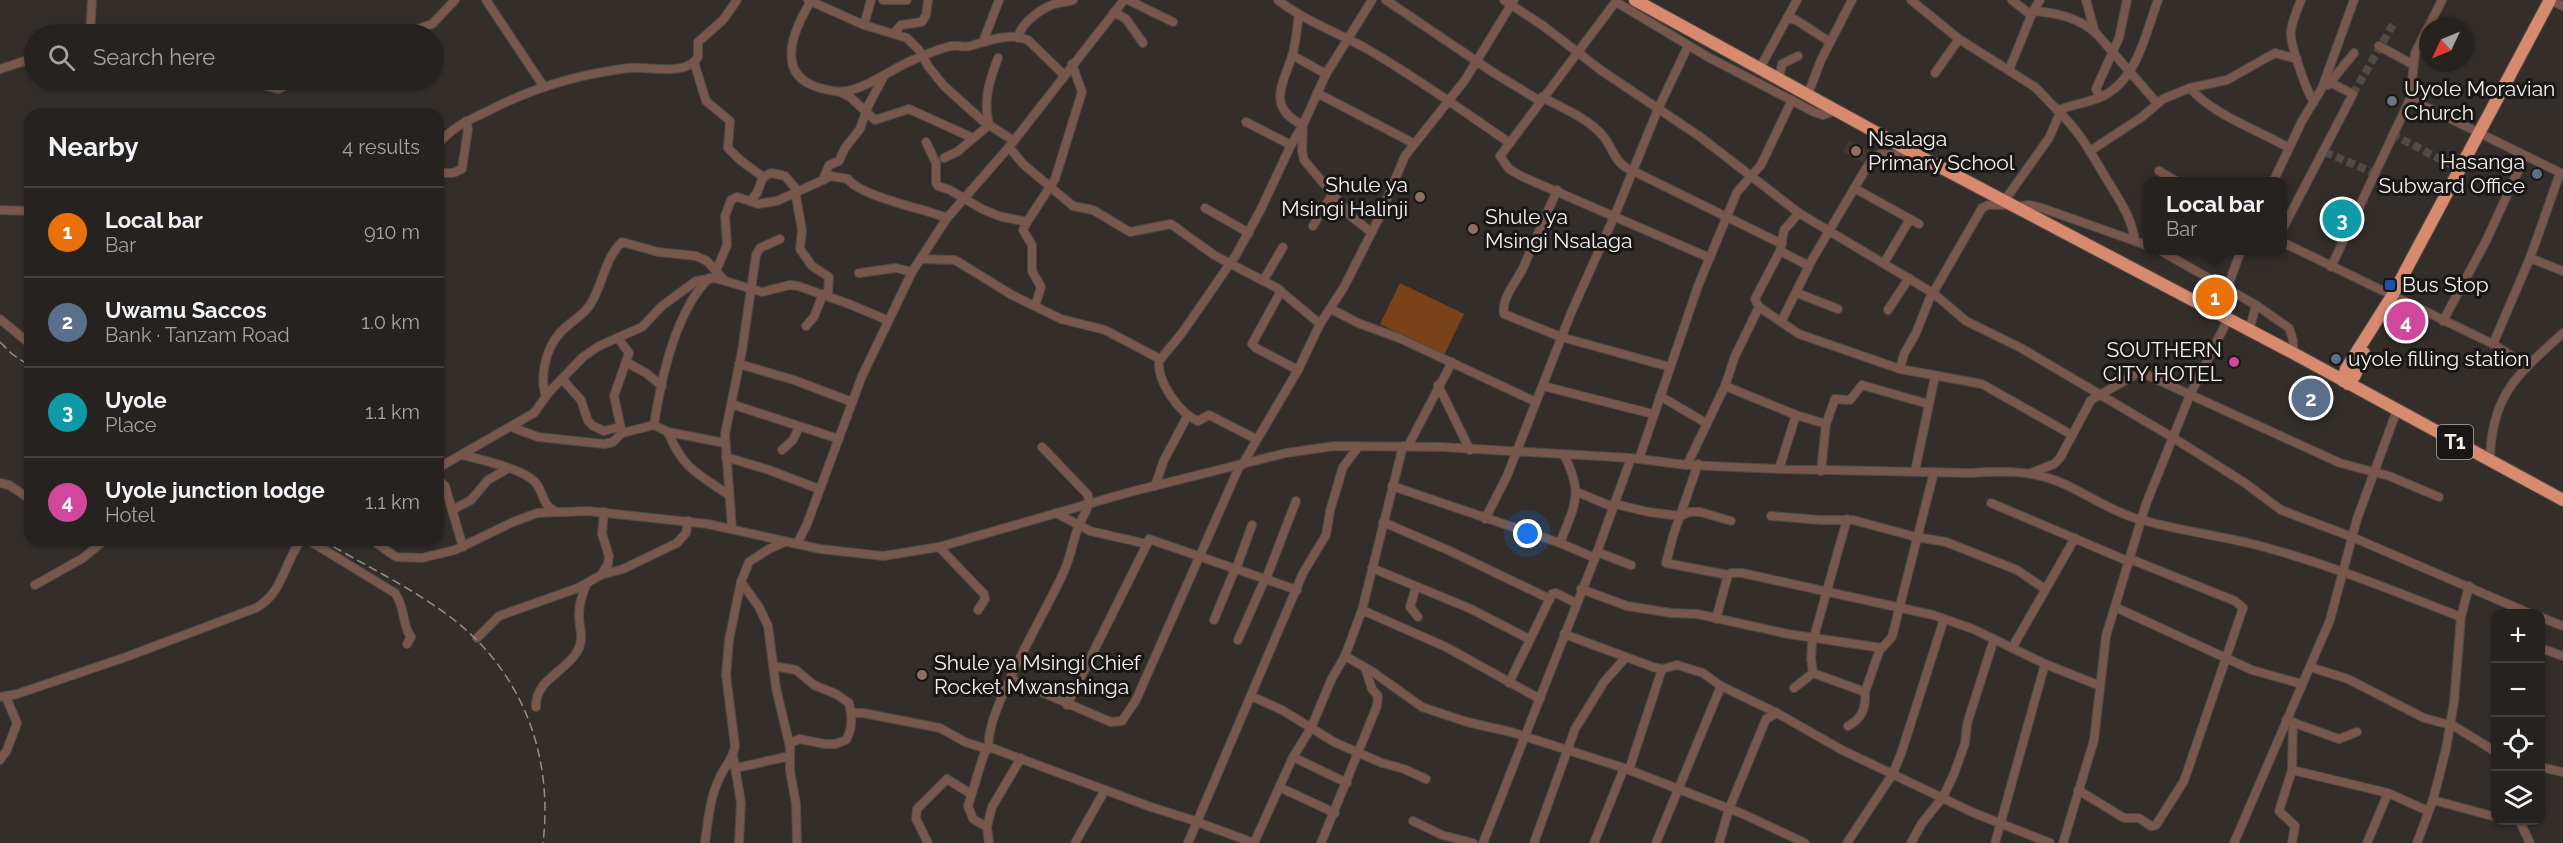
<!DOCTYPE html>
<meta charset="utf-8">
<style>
:root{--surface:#262220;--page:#322f2d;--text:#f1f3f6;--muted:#a4a4a5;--line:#423f3e;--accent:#53cbda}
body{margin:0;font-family:Raleway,sans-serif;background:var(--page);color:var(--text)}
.controls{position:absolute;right:18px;bottom:18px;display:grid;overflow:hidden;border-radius:12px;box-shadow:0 2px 4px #0004}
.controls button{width:54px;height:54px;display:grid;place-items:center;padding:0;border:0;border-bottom:2px solid var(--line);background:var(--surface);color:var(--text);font:30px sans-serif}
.compass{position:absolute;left:2419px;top:18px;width:54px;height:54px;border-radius:50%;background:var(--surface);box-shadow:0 2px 4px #0004;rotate:226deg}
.you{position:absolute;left:1528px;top:534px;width:21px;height:21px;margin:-15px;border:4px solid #fff;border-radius:50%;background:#1a73e8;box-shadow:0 0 0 9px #1a73e833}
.badge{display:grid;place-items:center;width:39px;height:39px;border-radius:50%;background:var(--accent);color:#fff;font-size:20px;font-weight:700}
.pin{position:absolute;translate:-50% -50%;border:3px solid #fff;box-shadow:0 2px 6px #0006}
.popup{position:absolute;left:2143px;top:177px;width:144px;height:78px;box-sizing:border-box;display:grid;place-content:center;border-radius:12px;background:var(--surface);filter:drop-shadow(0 2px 4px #0005);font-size:20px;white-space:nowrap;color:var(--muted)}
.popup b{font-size:22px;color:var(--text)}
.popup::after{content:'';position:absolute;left:50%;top:100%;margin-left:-12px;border:12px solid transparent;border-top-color:var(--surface)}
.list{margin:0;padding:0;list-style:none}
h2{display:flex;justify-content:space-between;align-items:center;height:78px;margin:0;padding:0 24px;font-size:26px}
h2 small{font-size:20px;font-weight:400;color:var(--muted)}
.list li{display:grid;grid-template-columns:39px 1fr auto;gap:18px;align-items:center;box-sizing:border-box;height:90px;padding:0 24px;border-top:2px solid var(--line)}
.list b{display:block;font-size:22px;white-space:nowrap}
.list p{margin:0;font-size:20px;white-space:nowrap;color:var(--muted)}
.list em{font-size:20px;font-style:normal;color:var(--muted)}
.icon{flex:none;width:33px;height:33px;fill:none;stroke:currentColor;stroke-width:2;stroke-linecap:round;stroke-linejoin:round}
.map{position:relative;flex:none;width:2563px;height:843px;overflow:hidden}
.search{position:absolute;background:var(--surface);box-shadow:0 2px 4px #0004;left:24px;top:24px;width:420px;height:66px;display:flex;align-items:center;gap:15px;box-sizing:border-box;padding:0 21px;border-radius:33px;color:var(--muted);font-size:22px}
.panel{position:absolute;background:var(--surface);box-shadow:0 2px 4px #0004;left:24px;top:108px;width:420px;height:438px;border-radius:18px}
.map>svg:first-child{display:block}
.built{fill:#42362f}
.green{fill:#7a4218}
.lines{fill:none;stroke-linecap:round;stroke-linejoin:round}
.minor-tunnel{stroke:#504b47;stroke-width:8;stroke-dasharray:8 4;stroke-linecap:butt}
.minor-casing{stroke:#4e4945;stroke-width:10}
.highway-casing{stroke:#4e4945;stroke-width:14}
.minor{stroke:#77574b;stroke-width:8}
.highway{stroke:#d88a6e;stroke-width:12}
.rail{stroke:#938f8b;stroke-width:1.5;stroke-dasharray:9 4.5;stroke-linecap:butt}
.worship-dot{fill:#6b7280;stroke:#191715;stroke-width:2}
.education-dot{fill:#8d6e63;stroke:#191715;stroke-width:2}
.service-dot{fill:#5c6f8a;stroke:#191715;stroke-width:2}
.transit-dot{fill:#1a4fb4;stroke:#191715;stroke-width:2}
.hotel-dot{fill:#d1479c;stroke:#191715;stroke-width:2}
.labels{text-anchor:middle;stroke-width:6;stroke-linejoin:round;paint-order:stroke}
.shield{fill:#191715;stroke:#b2afac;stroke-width:1.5}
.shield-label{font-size:20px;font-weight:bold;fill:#f3f0ed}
.poi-label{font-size:21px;fill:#f3f0ed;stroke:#191715;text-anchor:start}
</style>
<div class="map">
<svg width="2563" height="843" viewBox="0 0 2563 843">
<rect width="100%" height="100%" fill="#332e2a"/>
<polygon class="built" points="1849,140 1869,151 1863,163 1843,152"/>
<polygon class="green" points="1400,283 1464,314 1444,355 1380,324"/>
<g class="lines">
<g class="minor-tunnel">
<polyline points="2353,94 2395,21"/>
<polyline points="2392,134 2459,169"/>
<polyline points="2325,152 2374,173"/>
</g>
<defs>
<g id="minor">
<polyline points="486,0 544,87"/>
<polyline points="808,0 864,25 907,38 919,50 928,66 944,86 983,121 1014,141"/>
<polyline points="883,0 907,0"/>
<polyline points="1128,0 1173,22"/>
<path d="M1278,0C1306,22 1337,32 1367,49C1416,77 1463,111 1510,143"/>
<polyline points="1386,0 1494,73 1540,101"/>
<polyline points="1504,0 1542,25 1602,71 1699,136 1799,213 1933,293 1966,321 2021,348 2172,437 2245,483 2281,510 2352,537 2531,614"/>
<polyline points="1617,0 1500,156 1509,169 1523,177 1710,258"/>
<polyline points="1911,0 1959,39 2035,87 2060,113 2049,138 2005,200"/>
<polyline points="2012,0 2031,15"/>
<polyline points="2086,0 2095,33"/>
<path d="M2301,0C2297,10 2292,21 2291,31C2289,42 2307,93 2314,102"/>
<polyline points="2550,0 2563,6"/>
<path d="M811,1C794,29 773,75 820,88C828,90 838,93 847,91C869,87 893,68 913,60C925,55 940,48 952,46C959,45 964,48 970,46C989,41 1009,32 1028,40L1064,75"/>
<polyline points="1616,2 1708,57 1814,112 1823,115 1837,110"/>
<polyline points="2033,11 2040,0"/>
<polyline points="1114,12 1126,19 1143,43"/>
<path d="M1299,15C1297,27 1296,41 1293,53C1284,83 1265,107 1303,125L1302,151L1304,160L1352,217L1371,232"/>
<polyline points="1787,18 1796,20 1830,42"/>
<polyline points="864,25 871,0"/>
<polyline points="894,33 901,25 922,22 926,15 928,0"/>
<polyline points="90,34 92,0"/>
<polyline points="404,34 432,24 455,0"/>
<path d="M1018,38C1020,23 1044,6 1058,3C1064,2 1068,2 1073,0"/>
<polyline points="983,42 999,0"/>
<polyline points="2379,46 2412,64"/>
<polyline points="1292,55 1326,74"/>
<polyline points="694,62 706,101 730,121 728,148 740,160 763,177"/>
<polyline points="1760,68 1797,0"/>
<polyline points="0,69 34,58"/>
<path d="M2009,70L2033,11C2057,13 2077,17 2096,33L2157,103"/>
<polyline points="1935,73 1959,39"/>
<polyline points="1779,79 1782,64 1798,56"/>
<polyline points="258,80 266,86 278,89 298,80"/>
<polyline points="2328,85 2354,53"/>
<path d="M2190,88C2213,115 2258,130 2289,148"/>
<polyline points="840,92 850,97 875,120 909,109 973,138"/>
<polyline points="1317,93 1413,143"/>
<polyline points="1808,94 1821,60 1852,0"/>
<path d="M1542,97C1562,108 1588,118 1603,136C1612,146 1613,159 1625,167L1782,244"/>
<polyline points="2100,97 2096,89 2119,38 2127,0"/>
<polyline points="2410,99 2415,53 2442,0"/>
<path d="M2058,110C2071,105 2085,103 2099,98C2137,82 2145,35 2158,0"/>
<path d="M2060,113C2080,132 2092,155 2106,178C2119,200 2131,215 2135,241L2148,246"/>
<polyline points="1246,122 1291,145"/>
<polyline points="926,142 936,163 936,183 938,186 950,190 982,209 999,216 1027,222 1055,179 1082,92 1072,64"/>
<path d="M438,144C454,126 467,121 488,111C532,88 579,74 629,68C650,66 686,77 698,57V42L723,20L737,0"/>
<polyline points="1009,147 1023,164 1073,206 1093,210 1130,232 1171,224 1214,255 1277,288 1320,324"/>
<polyline points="2090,151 2142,117 2163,99 2190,88 2227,80 2275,53 2297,59"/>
<path d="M944,158L957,152L989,125C983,100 989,82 998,58"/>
<polyline points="2159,171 2178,182"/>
<polyline points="440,173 453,173 462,169 468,129 466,121"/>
<path d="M823,180L831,176L848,179C859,196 925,209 947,218"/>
<polyline points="2273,182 2302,121 2322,88 2354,0"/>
<polyline points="1854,188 1919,224"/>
<path d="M1557,190C1546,216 1534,242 1523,268C1517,281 1501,298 1504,314L1561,337L1670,367"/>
<polyline points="795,191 802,230 800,249 812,266 829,277 828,295"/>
<polyline points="750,201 758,204 777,201 823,180 829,165 839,161 845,148 860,129 868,106 884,76"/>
<polyline points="2017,207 2029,205 2042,208 2135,241"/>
<polyline points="1205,208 1249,233"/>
<polyline points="0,210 30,211"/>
<polyline points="1799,213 1784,230 1780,251 1755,299 1759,307 1799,334 1900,369 1982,384 2072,435"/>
<polyline points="1027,222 1023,230 1032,245 1032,271 1041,287 1035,306"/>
<polyline points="1313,226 1333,193"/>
<polyline points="2282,230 2353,94 2331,83"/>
<polyline points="2282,242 2493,344 2527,366"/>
<polyline points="2159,250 2256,305 2289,328 2293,340 2293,353"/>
<polyline points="1780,251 1809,266 1781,322"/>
<polyline points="2530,258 2563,271"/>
<polyline points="921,259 955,260 1012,295 1061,319 1105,330 1160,359"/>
<polyline points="1884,263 1910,219"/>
<polyline points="1809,265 1871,160 1880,154 1915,156"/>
<polyline points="2331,267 2410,99 2563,174"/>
<polyline points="716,271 727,245 725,216 731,200 737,197 750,201 757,193 763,177 771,173 785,176 797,190"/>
<polyline points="859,273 896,268 912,272"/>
<polyline points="1263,281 1283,247"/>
<polyline points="2227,289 2241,250"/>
<polyline points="1281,291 1252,344 1256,348 1298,370"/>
<polyline points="1797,293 1838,309"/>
<polyline points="1331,309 1358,323 1399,338 1536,402"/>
<polyline points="1888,310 1909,278"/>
<polyline points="0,319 30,344"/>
<polyline points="2443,321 2486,241 2525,156"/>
<polyline points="806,326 814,317 823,294"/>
<polyline points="2249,331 2256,305"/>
<polyline points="618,338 629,353 614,396 622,433"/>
<polyline points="2493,344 2530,258 2560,173"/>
<polyline points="626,362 646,373 662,386"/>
<polyline points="739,364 794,380 852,402"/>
<polyline points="1900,369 1904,354 1916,333 1929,300 1982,208 1988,205 2010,205"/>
<polyline points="2147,375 2340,463 2389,476 2439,497"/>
<polyline points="562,379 581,400 588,421 593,426 604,431 619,427"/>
<polyline points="1438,385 1470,450"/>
<polyline points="1543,386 1653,414"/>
<polyline points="1725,386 1796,415 1826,424"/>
<path d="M546,396C539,377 546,349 559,334C568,323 582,317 590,305C603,285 604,259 622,242L658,252L696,256L707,261L724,280"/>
<polyline points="1660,396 1706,423"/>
<polyline points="731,404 839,439"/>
<path d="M654,425C661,379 675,312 709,278"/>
<polyline points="511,427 538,437 604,444 613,442 622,433 654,425 668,432 725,443"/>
<path d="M668,432C683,469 698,474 729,495"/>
<path d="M1256,439L1209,415L1198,421C1180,414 1157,382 1159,361L1182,333L1236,255L1261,209L1291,145L1303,125L1326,74L1372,0"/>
<polyline points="1403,446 1362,610 1345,656 1373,672 1422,707 1467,722 1511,732 1624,768 1743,814 1805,843"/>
<polyline points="1408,446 1452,362"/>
<path d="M1042,447L1088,495C1091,507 1083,515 1079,525C1073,540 1071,555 1065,569C1050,605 983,715 989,747L1151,807L1189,819L1254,843"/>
<polyline points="782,450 793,440 799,427"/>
<path d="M462,455C480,459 521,469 534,481C544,490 541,505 555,511"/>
<polyline points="726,457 769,470 819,489"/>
<polyline points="1639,459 1698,286 1737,192 1761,165 1792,100"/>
<path d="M2490,461C2491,395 2517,375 2563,333"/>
<polyline points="1698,464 1673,536 1666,563 1728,575"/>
<polyline points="1242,465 1298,370 1320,324 1344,287 1378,220 1405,156 1465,80 1514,0"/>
<polyline points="1687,465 1725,386 1735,356 1759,307"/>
<polyline points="438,468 534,413 550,391 583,357 599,346 642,327 662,306 696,281 715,278 762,292 790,285 798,286 849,304 887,320"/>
<polyline points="1779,469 1796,415"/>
<polyline points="1821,471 1826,424 1835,399 1850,400 1862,385 1928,404"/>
<polyline points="1915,471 1935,376"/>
<polyline points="2031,473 2054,464 2060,458 2091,400 2133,376"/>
<polyline points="438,479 445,486 463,547"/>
<polyline points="0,483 9,485 30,499"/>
<polyline points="1155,486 1164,460 1188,415"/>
<polyline points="1392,486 1560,543 1595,558"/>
<polyline points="1577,492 1613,507"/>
<polyline points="1991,503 2130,562"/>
<polyline points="1615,504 1648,512 1681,516 1689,512 1700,512 1731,521"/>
<polyline points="452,510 471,500 488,480 507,469"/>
<polyline points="1056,513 1090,531 1147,544 1149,539 1297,590"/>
<polyline points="1771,516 1820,520 1853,520 1916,537 1946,542 2017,570 2045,589"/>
<polyline points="1485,519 1507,476 1571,313 1614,217 1658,109 1688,46"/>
<polyline points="1847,519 1812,644 1811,659 1813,673 1865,692 1880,649"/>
<polyline points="1383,522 1450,551 1550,599"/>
<polyline points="732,529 725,434 742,351 756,255 760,248 780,239"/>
<path d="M308,540L395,593C406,609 402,626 411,637L407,644"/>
<path d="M372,540L396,557L422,558L455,550L513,522L537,513L588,511L708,524L820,549L883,556L939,547L1130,492L1286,453L1334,446L1442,447L1631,458L1687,465L1779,469L1971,473C2000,471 2029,470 2057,481C2083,491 2106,509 2135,518C2177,531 2221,535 2264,547C2331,565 2396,592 2461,617"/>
<path d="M1560,543C1575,504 1584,494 1564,455"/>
<polyline points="797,544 807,524 862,376 912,272 947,218 1009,147 1124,0"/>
<polyline points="939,547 984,594 985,599 978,610"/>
<polyline points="1597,552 1631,565"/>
<polyline points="1372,568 1471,609 1529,639"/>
<polyline points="1236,569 1252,525"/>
<polyline points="601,575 623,569 677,543 686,533 688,521"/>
<polyline points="1266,579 1296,501"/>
<polyline points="741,582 759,607 768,626 776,688 790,747 790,771 796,804 797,843"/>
<polyline points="35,585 83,558 105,540"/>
<polyline points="1416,587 1410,607 1418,617"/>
<polyline points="1581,589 1627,606 1671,613 1697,614 1788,634 1882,648 1892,637 1934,472"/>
<polyline points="2115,607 2252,670 2302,684"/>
<polyline points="1362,610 1446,647 1540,699"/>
<polyline points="2540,617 2563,626"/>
<polyline points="1716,619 1728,575 1731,573 1742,573 1933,615 1973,629 2045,664 2098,685"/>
<polyline points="1214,620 1235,569"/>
<polyline points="1564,634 1653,667 1662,669 1677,665 1703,673 1721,686 1777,713 1842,750 1974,813 2050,843"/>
<polyline points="477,638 499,616 578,588 601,575 608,564 609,556 602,534 604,512"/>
<polyline points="1238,640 1265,579"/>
<polyline points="2012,648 2075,538"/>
<polyline points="2540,648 2563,656"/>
<path d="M773,666L796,670L814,685L836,694L849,703C852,716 853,728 846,740L835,744H825L799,739L791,743L790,746"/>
<polyline points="2310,667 2348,679 2424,718 2454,726 2496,752"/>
<polyline points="1011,679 1106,720 1111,722 1122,721 1136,700 1240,465"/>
<polyline points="1509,683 1552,594 1556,593 1576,603"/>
<polyline points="1794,688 1813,673"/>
<polyline points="1251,696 1282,710 1334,742 1382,763 1404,769 1426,779"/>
<path d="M0,697L17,694L126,657L256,608C283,593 284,563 301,540"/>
<polyline points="1067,705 1147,544"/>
<path d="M536,707C535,680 565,672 577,652C585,638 579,629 579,615C579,604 582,594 587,583"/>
<polyline points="851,713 863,713 940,728 965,742 987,749"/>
<polyline points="2286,720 2339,739 2357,732"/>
<path d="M1848,726C1862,719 1866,708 1865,692"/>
<polyline points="733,755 741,803 739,843"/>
<polyline points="1293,757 1347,783"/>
<polyline points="0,760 7,750 17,723 6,697"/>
<polyline points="2540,767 2563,772"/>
<polyline points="736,768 790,756"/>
<polyline points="1629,770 1662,669"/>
<polyline points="2292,770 2293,722"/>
<polyline points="1279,787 1335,813"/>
<polyline points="2078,790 2124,818 2139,818 2151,826 2156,825 2184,781 2243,608 2235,601 2130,559"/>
<polyline points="2433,800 2496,817"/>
<polyline points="2519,820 2530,843"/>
<polyline points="1413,821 1442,835 1473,843"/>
<polyline points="987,827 992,807 1021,758"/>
<path d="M705,843C708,821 710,796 720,777C725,766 733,759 735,746L726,675L729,640L741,582L749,562L769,549L785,542"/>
<polyline points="928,843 916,819 917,809 947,779 971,794"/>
<polyline points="989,843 987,827 973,819 968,806 984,754 989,747"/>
<polyline points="1075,843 1105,790"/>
<polyline points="1188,843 1303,573 1326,535 1330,511 1343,467 1359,446"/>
<polyline points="1254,843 1293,757 1311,728 1332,678 1345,656"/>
<polyline points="1321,843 1377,706 1378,696 1372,689 1365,668"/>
<polyline points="1483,843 1595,558 1631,458"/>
<polyline points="1534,843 1575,729 1604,682 1625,658"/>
<polyline points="1594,843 1624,768"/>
<polyline points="1656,843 1721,686"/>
<polyline points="1719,843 1729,809 1764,724 1766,719 1777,713"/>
<polyline points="1847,843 1892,775 1901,754 1944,619"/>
<polyline points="1911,843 1922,823 1943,797 1954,774 1965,743 1967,724 1994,639"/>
<polyline points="1995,843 2045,664"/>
<polyline points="2063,843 2094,740 2106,636 2146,504 2190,395 2228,319"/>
<polyline points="2234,843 2330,620 2357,519 2397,410"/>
<polyline points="2292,843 2295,826 2279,811 2292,770 2388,793 2428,811"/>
<polyline points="2367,843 2388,793"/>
<polyline points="2417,843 2433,800 2446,749 2454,702 2461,617 2469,586"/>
</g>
<g id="highway">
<polyline points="1635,0 1919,156 2293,353 2563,500"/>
<polyline points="2343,381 2346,369 2392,296 2550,0"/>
<polyline points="2348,384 2355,375 2364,353"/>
</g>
</defs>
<use href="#minor" class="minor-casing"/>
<use href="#highway" class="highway-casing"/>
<use href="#minor" class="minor"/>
<use href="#highway" class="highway"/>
<g class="rail">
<polyline points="0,342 12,354 30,366"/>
<path d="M322,540C367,567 417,590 458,623C525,678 553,759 543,843"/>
</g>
</g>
<circle class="worship-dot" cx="2392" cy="101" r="6"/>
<g class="education-dot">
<circle cx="1856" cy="151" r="6"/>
<circle cx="1420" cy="197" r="6"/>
<circle cx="1473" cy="229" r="6"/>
<circle cx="922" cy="675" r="6"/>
</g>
<g class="service-dot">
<circle cx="2537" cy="174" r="6"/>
<circle cx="2336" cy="359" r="6"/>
</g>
<rect class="transit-dot" x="2384" y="279" width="12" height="12" rx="3"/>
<circle class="hotel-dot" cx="2234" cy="362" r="6"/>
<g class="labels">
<rect class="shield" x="2437" y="425" width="36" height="34" rx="4.5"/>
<g class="shield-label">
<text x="2455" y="449">T1</text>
</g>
<g class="poi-label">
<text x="2404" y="96">Uyole Moravian<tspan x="2404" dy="24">Church</tspan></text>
<text x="1868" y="146">Nsalaga<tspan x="1868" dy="24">Primary School</tspan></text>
<text x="2525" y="169" text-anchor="end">Hasanga<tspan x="2525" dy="24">Subward Office</tspan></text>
<text x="1408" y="192" text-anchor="end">Shule ya<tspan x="1408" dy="24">Msingi Halinji</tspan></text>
<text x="1485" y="224">Shule ya<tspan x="1485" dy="24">Msingi Nsalaga</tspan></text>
<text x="2402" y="292">Bus Stop</text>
<text x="2222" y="357" text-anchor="end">SOUTHERN<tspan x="2222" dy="24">CITY HOTEL</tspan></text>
<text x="2348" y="366">uyole filling station</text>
<text x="934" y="670">Shule ya Msingi Chief<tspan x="934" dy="24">Rocket Mwanshinga</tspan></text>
</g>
</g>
</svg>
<div class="controls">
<button>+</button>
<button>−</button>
<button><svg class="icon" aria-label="locate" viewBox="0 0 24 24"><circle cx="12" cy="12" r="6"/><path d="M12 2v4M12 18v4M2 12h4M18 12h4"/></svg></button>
<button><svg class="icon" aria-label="layers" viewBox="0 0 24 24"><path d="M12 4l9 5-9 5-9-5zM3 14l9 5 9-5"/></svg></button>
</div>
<svg class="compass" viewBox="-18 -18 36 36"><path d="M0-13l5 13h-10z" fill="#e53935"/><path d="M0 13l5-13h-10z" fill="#a4a4a5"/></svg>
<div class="you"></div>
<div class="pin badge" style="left:2215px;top:297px;background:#e8710a">1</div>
<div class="popup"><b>Local bar</b>Bar</div>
<div class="pin badge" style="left:2311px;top:398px;background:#5c6f8a">2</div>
<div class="pin badge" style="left:2342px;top:219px;background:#0f9aa8">3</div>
<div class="pin badge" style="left:2406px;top:321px;background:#d1479c">4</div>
<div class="search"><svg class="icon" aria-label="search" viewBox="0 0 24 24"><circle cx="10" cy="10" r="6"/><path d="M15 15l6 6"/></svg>Search here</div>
<section class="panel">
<h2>Nearby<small>4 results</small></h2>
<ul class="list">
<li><span class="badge" style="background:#e8710a">1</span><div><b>Local bar</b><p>Bar</p></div><em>910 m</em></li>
<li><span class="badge" style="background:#5c6f8a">2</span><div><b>Uwamu Saccos</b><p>Bank · Tanzam Road</p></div><em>1.0 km</em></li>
<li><span class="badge" style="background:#0f9aa8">3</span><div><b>Uyole</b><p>Place</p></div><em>1.1 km</em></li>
<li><span class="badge" style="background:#d1479c">4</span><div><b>Uyole junction lodge</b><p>Hotel</p></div><em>1.1 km</em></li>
</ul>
</section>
</div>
